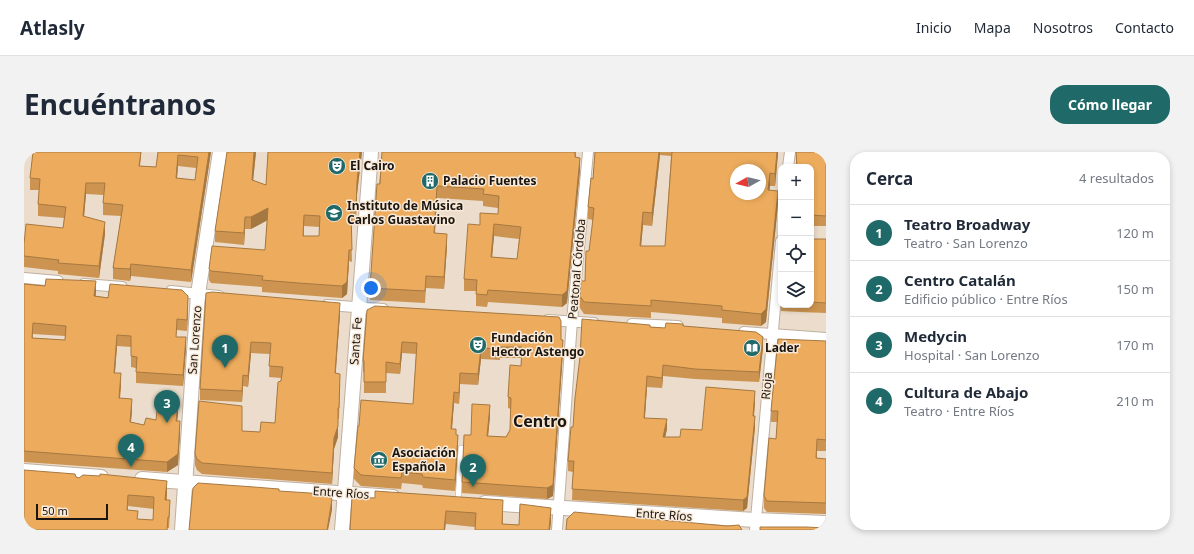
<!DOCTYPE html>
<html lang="es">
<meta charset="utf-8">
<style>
:root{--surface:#fff;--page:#f2f2f3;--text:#1f2937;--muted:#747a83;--line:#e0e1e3;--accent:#1f6a68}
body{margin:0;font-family:"Noto Sans",sans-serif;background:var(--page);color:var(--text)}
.controls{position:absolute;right:12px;top:12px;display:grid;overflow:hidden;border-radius:8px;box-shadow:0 2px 6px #0003}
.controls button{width:36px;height:36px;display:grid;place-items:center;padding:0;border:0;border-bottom:1px solid var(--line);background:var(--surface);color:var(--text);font:20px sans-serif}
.compass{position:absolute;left:706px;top:12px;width:36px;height:36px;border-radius:50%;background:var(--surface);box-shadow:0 2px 6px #0003;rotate:262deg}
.scale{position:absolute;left:12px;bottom:10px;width:72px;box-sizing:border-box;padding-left:4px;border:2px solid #1a150f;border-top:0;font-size:11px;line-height:14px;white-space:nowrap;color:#1a150f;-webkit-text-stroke:3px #f8e9d8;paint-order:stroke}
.you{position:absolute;left:347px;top:136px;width:14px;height:14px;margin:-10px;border:3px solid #fff;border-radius:50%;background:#1a73e8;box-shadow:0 0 0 6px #1a73e833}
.badge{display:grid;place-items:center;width:26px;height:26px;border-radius:50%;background:var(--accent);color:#fff;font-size:13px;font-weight:700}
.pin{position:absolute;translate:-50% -33px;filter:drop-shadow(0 1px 2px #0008)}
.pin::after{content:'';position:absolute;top:21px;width:14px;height:12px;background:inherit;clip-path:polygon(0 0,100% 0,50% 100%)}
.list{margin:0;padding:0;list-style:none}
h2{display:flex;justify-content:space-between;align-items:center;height:52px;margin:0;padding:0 16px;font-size:17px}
h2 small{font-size:13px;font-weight:400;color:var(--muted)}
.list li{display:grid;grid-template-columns:26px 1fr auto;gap:12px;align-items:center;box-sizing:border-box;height:56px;padding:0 16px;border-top:1px solid var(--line)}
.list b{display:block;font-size:15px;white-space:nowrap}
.list p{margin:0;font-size:13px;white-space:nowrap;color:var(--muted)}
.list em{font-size:13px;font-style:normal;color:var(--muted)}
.icon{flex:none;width:22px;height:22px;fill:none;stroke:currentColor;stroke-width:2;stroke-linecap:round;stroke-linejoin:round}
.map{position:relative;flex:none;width:802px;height:378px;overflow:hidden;border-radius:16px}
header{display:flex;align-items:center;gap:24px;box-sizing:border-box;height:56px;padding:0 20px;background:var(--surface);border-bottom:1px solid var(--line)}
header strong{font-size:19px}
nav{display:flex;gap:22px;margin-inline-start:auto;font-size:14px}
.intro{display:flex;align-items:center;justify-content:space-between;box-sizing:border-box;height:96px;padding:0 24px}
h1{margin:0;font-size:28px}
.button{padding:10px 18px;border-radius:16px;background:var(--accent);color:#fff;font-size:14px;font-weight:700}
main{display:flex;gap:24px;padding:0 24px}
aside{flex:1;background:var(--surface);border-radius:16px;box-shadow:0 2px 6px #0003}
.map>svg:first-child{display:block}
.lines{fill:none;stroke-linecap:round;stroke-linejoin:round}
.lane-casing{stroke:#bfb0a0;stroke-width:6}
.street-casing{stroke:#bfb0a0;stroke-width:12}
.secondary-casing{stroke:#bfb0a0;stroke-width:16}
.lane{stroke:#fff;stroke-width:5}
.street{stroke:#fff;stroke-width:10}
.secondary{stroke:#fff;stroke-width:14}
.wall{fill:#cc9450;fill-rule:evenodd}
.shaded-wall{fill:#a67841}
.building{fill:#edac5d;stroke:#a67841;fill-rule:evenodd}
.labels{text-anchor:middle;stroke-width:3;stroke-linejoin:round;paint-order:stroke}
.poi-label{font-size:12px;font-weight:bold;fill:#1a150f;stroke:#f8e9d8;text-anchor:start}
.street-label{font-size:12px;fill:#1a150f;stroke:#f8e9d8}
.district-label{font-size:16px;font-weight:bold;fill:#1a150f;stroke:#f8e9d8}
</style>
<header>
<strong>Atlasly</strong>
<nav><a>Inicio</a><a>Mapa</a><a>Nosotros</a><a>Contacto</a></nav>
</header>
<div class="intro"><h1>Encuéntranos</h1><a class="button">Cómo llegar</a></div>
<main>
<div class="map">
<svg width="802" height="378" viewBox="0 0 802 378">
<rect width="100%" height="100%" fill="#ebdccb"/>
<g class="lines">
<defs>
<polyline id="lane" points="434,349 437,296"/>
<g id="street">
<polyline points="764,15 766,0"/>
<polyline points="0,126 34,129"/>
<polyline points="60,132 98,135"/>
<polyline points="147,139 195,144"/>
<polyline points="303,153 359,157"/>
<polyline points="524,168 570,171"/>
<polyline points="608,172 654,174"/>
<polyline points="720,180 802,186"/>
<polyline points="533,378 548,169 564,0"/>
<polyline points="731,378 757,89"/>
</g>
<g id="secondary">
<polyline points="0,319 77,325"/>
<polyline points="118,327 369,345"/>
<polyline points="461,351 731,368 802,371"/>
<polyline points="158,378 174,142 196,0"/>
<polyline points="318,378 347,0"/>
</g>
</defs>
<use href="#lane" class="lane-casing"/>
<use href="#street" class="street-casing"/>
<use href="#secondary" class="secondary-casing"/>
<use href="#lane" class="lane"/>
<use href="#street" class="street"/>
<use href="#secondary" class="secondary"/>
</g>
<g class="wall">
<path d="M9,0H117L116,14L132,15L134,0H187L167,130L107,124L106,129L89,127V116L97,64L79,63V51L80,43L62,42L60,65L81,82L75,126L34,122V119L0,115V92L39,76L40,66L14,64V52L15,38H6V26ZM154,14L172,16L171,28L153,26Z"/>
<path d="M203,0H232L229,28L242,33L244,0H338L333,42L332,71H327L328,110L325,109L323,142L318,146L238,140V135L187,131L185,128V117L241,98L243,68L227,77H221L220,93L191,90V79ZM280,74L296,75L295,84H280Z"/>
<path d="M358,0H552V5L556,18L543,151L538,155L464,150L463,155L452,154V139H440V127L456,73L474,62V56L459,54V49L413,46L411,82L423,94L420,137L402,136L401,151L346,148V136ZM470,84L495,87L493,107L468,105Z"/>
<path d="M571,0H754L751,34H746L745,38L754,52L742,170L737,174L698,171V166L627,160V166L560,162L556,156V144L561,129L569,68L564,67V55L569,27ZM636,3L647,4L641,94H617L619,73L628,74Z"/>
<polygon points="772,0 802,0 802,74 787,74 787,15 772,15"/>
<polygon points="787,87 802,87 802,161 776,160 757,159 757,153 787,153"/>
<path d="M0,132L72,140V144L164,155L163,179L153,178L152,185L162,196L159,234L112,231V216L107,215V195L93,194L91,221L97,232L96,246L108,258L107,270L120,273L132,268L154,262L153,269L156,280L154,313L143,320L0,310ZM9,182L41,184V188L9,186Z"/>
<polygon points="182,141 316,162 311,222 316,233 315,267 314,267 314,285 310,297 308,332 178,322 173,318 171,313 171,302 218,279 236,280 251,271 257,226 245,225 246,202 227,201 224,235 219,234 218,250 176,248 176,237"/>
<polygon points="343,158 537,188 539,199 529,344 523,347 438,341 438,330 447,283 466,264 464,284 482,285 486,278 487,257 484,256 484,245 497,214 497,206 476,206 476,208 457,207 454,233 436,232 435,252 430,251 428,277 432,283 434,294 431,339 399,336 398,333 378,331 377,337 337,334 330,327 330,316 389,252 392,202 378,201 376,222 362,221 362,241 340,241 340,220 339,220 339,209"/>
<polygon points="659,174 739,196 735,230 671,227 639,224 638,236 623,235 621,266 643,277 641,285 656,285 678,278 731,250 730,264 731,275 723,356 719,359 548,348 549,320 544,319 544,309 549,275 626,175 641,176"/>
<polygon points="802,189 802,299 793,299 793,306 802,307 802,362 743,360 740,356 740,344 752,287 753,270 747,270 747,259"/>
<path d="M52,325L55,326L143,340V348L146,360L145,376L0,378ZM104,354L130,357L129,368L114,367L104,358Z"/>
<polygon points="351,346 479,361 479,372 495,373 527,369 526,378 451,375 422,372 421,378 326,378"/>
</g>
<g class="shaded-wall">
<polygon points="117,0 115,26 115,14"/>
<polygon points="185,0 187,0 167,130 167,118"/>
<polygon points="230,0 232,0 228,40 228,28"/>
<polygon points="336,0 338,0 333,42 332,71 333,30"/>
<polygon points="635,0 636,0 636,3 628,74 628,61"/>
<polygon points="753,0 754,0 754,3 751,34 751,22"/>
<polygon points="154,3 154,14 152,37 152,26"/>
<polygon points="556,6 556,18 543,151 538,155 538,143"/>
<polygon points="746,21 746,34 744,51 744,38"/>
<polygon points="62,31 62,42 59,76 59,64"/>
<polygon points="413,34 413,46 410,93 410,81"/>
<polygon points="754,39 754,52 742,170 737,174 737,162"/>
<polygon points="244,56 244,68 227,77 227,65"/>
<polygon points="619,60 619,73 616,106 616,94"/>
<polygon points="221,65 221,77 220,93 220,81"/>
<polygon points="81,70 81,82 75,126 75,114"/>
<polygon points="470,72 470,84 467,117 467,105"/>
<polygon points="423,82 423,94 420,137 420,125"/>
<polygon points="325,98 325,109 323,142 318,146 318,134"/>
<polygon points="107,112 107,124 106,129 106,117"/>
<polygon points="72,129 72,140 70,154 70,144"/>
<polygon points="164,144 164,155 163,179 163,168"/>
<polygon points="316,151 316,162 311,232 311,221"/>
<polygon points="93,183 93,194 90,232 90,221"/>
<polygon points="162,185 162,196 159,234 159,223"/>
<polygon points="739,185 739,196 735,230 735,220"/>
<polygon points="539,188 539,199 529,344 523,347 523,336"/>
<polygon points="227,190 227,201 224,235 224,224"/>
<polygon points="378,190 378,201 376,222 376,212"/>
<polygon points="457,196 457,207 454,233 454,222"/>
<polygon points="639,213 639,224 638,236 638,226"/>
<polygon points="97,221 97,232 95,257 95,246"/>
<polygon points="436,221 436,232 435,252 435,241"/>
<polygon points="219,223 219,234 218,250 218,239"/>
<polygon points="623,224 623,235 620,277 620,266"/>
<polygon points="731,239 731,250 729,274 729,264"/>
<polygon points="430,240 430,251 427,288 427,277"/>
<polygon points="108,247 108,258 106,281 106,270"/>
<polygon points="154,252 154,262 152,280 152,269"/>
<polygon points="466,253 466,264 463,295 463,284"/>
<polygon points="731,264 731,275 723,356 719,359 719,348"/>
<polygon points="643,267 643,277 639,295 639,285"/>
<polygon points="156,269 156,280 154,313 143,320 143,310"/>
<polygon points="314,274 314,285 310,297 308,332 308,321 310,286"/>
<polygon points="434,283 434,294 431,339 431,328"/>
<polygon points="143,329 143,340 141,360 141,348"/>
<polygon points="308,347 308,358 304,378 303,378"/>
<polygon points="527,356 527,369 526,378 525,378"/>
<polygon points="422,359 421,378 420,378"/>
</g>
<g class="building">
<path d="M9,0H117L115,14L132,15L134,0H185L167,118L107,112L106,117L89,116L99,53L79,51L81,31H62L59,64L81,70L75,114L34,111L35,108L0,104V92L2,72L39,76L42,55L14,52L16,27L6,26ZM154,3L174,5L171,28L152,26Z"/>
<path d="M203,0H230L228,28L242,33L244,0H336L333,30L332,60L327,59L328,98H325L323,130L318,134L274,131L238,128L239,124L187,119L185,117L188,94L241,98L244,56L227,65H221L220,81L191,79ZM280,63L296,64L295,84H279Z"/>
<path d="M358,0H551V5L556,6L543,139L538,143L464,138L463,143L452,142L453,128L440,127L444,72L456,73V61L474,62L475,44L459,42L460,37L413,34L410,81L423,82L420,125L402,124L401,139L346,136L353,32H356ZM470,72L497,75L493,107L467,105Z"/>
<path d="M571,0H635L628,61L619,60L616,94H641L648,0H753L751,22L746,21L744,38L754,39L742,157L737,162L698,158V154L627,148V154L560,150L556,144L557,129H561L562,99H565L568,75L570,56L564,55L567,26L569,27ZM712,18H736V42H712Z"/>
<polygon points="772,0 802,0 802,64 787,63 787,15 773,15"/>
<polygon points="787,87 802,87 802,151 787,150"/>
<path d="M22,127L72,129L70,144L84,146L86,132L158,138L164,144L163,168L153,167L152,185H162L159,223L112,220L113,205L107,204V184L93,183L90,221H97L95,246L108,247L106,270L120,273L122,266L132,268L134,250L154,252L152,269H156L154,302L143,310L0,299V132L21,134ZM9,171L42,174L41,188L8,186Z"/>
<polygon points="188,140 316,151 311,221 316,222 315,256 314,256 314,274 310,286 308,321 178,311 173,307 171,302 175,249 218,254 218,279 236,280 237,270 251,271 254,230 257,229 259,215 245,214 247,191 227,190 224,224 219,223 218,239 176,237 182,141"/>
<polygon points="351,154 535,165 537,169 537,188 539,188 529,333 523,336 438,330 440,283 447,283 448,252 466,253 463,284 482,285 486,278 487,246 484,245 486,213 497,214 498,195 476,195 476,197 457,196 454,222 436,221 435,241 430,240 427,277 432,277 432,283 434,283 431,328 399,325 398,322 378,320 377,326 337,323 330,316 334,274 335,274 337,248 389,252 393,191 378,190 376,212 362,210 362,230 340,230 340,209 339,209 343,158"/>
<polygon points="558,167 626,173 626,175 641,176 642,171 659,172 659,174 732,180 739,185 735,220 671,217 639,213 638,226 623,224 620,266 643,267 639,285 656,285 657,277 678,278 682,235 731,239 729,264 731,264 723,345 719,348 548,337 550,309 544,309 547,275 549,275 551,246 556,205"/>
<polygon points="754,187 802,189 802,288 793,287 792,306 802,307 802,351 743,349 740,344 745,286 752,287 754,259 747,259"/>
<path d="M0,318L51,322L52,325L55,326L59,323L76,324V322L143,329L141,348H146L145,365H144L143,378H0ZM104,343L130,345L129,368L113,367L114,359L103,358Z"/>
<polygon points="174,331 230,335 255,337 255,339 301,342 308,347 303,378 165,378 169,336"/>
<polygon points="351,339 479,348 478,372 495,373 496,352 527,356 525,378 451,378 452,361 422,359 420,378 326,378 328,345 351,346"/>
<polygon points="550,360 703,374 715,373 718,378 542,378 543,367"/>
<polygon points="736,375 782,375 802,376 802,378 736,378"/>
</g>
<defs>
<symbol id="theatre-disc" viewBox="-11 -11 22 22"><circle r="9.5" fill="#1f6a68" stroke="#f8e9d8"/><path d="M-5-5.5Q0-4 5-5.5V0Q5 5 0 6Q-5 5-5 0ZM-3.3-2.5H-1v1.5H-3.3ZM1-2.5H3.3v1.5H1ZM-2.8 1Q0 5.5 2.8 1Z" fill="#fff"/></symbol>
<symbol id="building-disc" viewBox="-11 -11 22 22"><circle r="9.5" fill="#1f6a68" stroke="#f8e9d8"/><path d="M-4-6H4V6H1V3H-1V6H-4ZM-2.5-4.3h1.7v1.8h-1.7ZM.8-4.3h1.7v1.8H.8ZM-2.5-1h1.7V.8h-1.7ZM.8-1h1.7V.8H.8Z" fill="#fff"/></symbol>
<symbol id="university-disc" viewBox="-11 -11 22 22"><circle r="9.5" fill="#1f6a68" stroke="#f8e9d8"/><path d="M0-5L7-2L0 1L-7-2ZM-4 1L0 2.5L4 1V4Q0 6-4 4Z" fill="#fff"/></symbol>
<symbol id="library-disc" viewBox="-11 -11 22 22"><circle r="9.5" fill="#1f6a68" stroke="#f8e9d8"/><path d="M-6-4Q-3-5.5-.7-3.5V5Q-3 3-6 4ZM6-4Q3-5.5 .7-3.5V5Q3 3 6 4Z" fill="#fff"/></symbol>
<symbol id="museum-disc" viewBox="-11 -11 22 22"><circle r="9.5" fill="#1f6a68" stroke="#f8e9d8"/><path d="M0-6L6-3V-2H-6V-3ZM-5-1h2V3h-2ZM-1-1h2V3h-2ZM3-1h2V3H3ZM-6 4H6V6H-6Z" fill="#fff"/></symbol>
</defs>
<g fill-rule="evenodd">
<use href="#theatre-disc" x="303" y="4" width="20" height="20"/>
<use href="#building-disc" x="396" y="19" width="20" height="20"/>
<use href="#university-disc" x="300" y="51" width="20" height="20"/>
<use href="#theatre-disc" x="444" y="183" width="20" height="20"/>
<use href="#library-disc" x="718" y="186" width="20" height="20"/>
<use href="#museum-disc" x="345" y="298" width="20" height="20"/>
</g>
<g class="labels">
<g class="poi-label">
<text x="326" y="18">El Cairo</text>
<text x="419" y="33">Palacio Fuentes</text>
<text x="323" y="58">Instituto de Música<tspan x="323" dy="14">Carlos Guastavino</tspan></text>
<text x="467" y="190">Fundación<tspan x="467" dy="14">Hector Astengo</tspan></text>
<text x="741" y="200">Lader</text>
<text x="368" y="305">Asociación<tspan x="368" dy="14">Española</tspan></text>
</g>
<g class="street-label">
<text transform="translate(553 117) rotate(-85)" y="4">Peatonal Córdoba</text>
<text transform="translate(171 188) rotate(-86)" y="4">San Lorenzo</text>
<text transform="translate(332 189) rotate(-86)" y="4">Santa Fe</text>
<text transform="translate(743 234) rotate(-85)" y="4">Rioja</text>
<text transform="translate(317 341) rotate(4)" y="4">Entre Ríos</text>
<text transform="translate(640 363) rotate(4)" y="4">Entre Ríos</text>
</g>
<g class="district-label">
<text x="516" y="275">Centro</text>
</g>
</g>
</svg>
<div class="controls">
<button>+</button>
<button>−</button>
<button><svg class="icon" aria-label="locate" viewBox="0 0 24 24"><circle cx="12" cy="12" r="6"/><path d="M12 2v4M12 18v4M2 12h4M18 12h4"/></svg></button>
<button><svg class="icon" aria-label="layers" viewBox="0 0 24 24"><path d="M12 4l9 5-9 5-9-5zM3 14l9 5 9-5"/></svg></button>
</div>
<svg class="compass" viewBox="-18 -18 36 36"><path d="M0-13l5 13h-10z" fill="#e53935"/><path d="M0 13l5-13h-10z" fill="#747a83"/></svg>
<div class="scale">50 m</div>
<div class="you"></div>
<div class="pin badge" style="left:201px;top:216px">1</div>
<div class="pin badge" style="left:449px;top:335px">2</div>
<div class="pin badge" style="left:143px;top:271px">3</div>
<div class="pin badge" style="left:107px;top:315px">4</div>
</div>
<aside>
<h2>Cerca<small>4 resultados</small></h2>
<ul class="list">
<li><span class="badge">1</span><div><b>Teatro Broadway</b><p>Teatro · San Lorenzo</p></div><em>120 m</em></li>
<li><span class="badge">2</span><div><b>Centro Catalán</b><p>Edificio público · Entre Ríos</p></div><em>150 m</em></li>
<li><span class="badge">3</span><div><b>Medycin</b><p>Hospital · San Lorenzo</p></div><em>170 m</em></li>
<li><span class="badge">4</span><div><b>Cultura de Abajo</b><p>Teatro · Entre Ríos</p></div><em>210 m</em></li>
</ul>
</aside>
</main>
